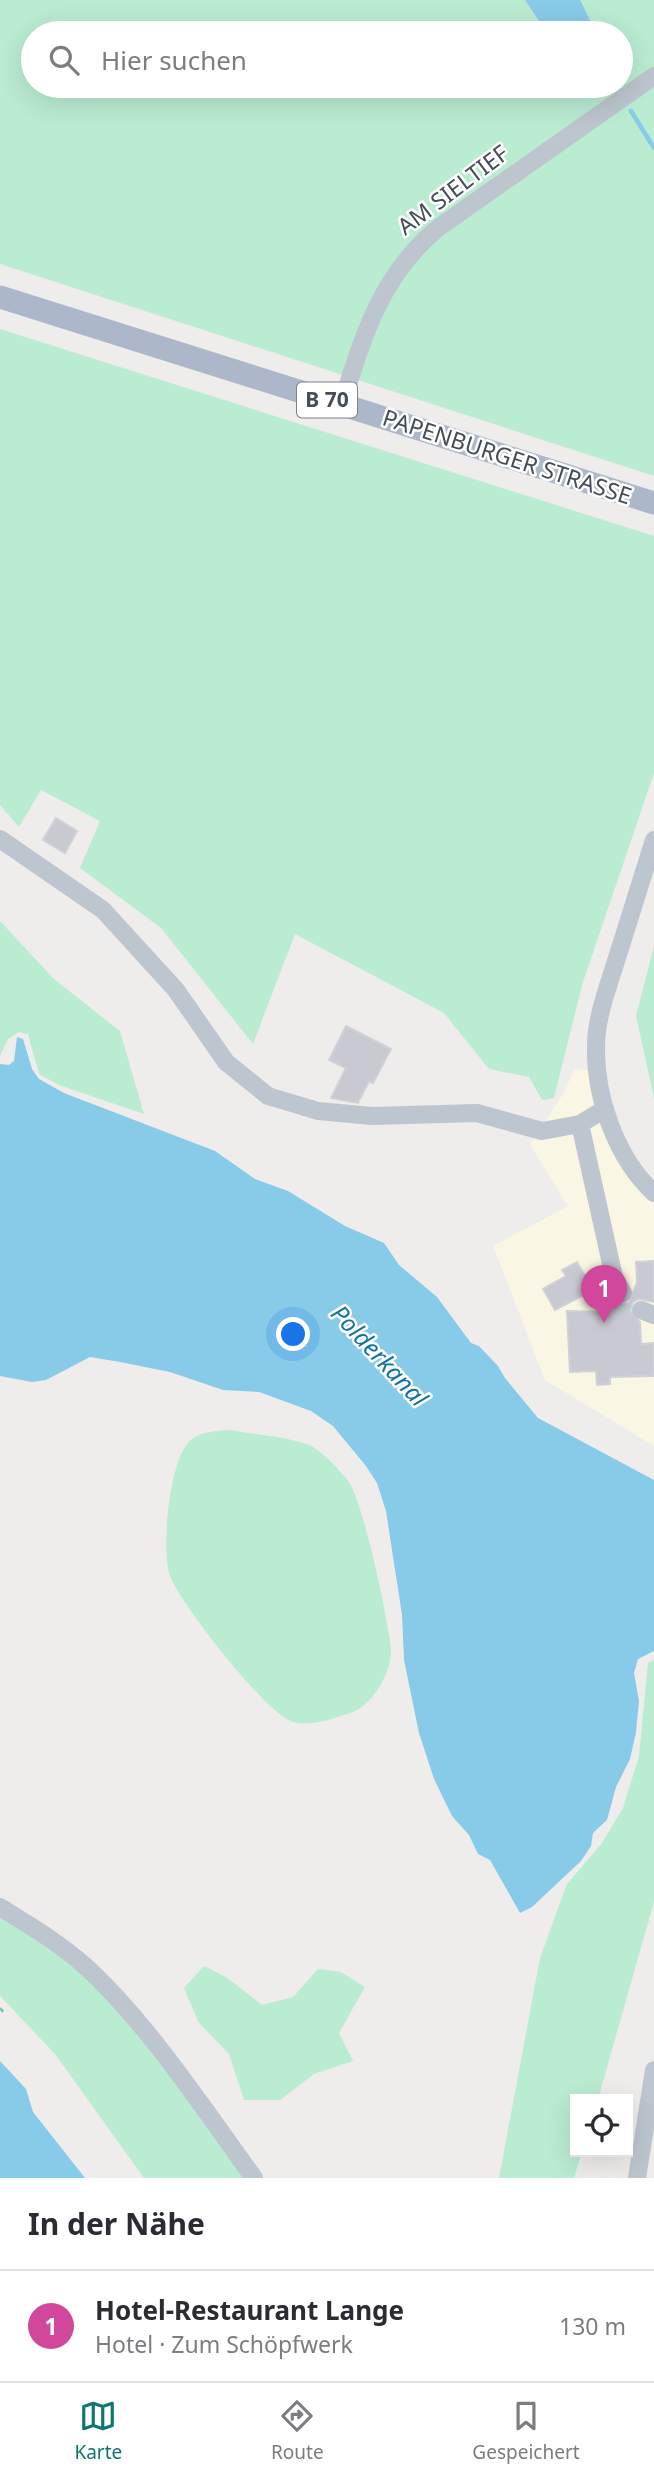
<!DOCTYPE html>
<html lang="de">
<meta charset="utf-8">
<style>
:root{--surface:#fff;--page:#f2f2f3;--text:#2b2b33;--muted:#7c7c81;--line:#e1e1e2;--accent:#0f766e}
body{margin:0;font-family:"Noto Sans",sans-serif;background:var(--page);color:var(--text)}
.controls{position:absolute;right:21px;bottom:21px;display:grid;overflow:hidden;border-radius:0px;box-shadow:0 7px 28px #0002}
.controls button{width:63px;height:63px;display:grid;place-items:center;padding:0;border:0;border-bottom:2px solid var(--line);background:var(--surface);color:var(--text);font:35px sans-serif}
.you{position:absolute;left:294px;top:1335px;width:24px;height:24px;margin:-18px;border:5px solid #fff;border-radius:50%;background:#1a73e8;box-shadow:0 0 0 10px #1a73e833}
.badge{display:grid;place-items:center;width:46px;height:46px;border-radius:50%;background:var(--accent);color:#fff;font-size:23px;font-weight:700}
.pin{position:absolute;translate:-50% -58px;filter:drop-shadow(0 2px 4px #0008)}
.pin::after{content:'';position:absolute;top:37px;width:24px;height:21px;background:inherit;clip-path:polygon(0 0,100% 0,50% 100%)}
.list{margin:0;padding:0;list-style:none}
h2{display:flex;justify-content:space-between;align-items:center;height:91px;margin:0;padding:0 28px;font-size:30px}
h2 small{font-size:23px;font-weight:400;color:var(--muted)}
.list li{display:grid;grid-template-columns:46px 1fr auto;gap:21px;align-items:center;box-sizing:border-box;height:112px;padding:0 28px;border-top:2px solid var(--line)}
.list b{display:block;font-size:26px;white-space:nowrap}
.list p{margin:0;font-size:23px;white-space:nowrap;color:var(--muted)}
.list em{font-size:23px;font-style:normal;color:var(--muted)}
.icon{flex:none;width:38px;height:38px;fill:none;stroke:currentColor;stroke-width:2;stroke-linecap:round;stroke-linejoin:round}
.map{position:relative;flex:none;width:654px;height:2178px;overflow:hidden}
.search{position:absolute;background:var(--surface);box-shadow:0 7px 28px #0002;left:21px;right:21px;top:21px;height:77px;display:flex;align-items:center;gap:18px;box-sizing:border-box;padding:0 24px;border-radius:38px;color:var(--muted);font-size:26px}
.sheet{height:203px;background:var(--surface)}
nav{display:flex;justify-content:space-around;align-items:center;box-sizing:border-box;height:98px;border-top:2px solid var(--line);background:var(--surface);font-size:19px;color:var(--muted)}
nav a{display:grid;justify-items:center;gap:4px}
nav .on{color:var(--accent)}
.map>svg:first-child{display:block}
.commercial{fill:#faf6e4}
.green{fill:#baecd2;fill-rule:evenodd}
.water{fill:#88cbe8}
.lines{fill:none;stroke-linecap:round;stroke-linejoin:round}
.stream{stroke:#88cbe8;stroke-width:4.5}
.building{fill:#c9cad1;stroke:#d0d1d7;stroke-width:2}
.path{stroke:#73c9a7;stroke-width:2.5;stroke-dasharray:5 3.5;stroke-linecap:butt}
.minor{stroke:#bdc5ce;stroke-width:18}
.major{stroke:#acb8ca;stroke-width:23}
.labels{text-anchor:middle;stroke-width:5;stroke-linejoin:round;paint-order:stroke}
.shield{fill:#fff;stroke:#7d828a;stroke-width:2}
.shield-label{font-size:21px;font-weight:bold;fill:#454d58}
.street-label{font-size:23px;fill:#454d58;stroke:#fff}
.water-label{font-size:24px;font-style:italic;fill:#1073a0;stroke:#fff}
</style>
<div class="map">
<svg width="654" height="2178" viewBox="0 0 654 2178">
<rect width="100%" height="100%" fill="#efecec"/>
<polygon class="commercial" points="574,1069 593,1071 654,1200 654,1446 545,1380 493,1246 568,1206 530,1145 565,1091"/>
<g class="green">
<path d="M0,0H654V476L0,264ZM33,33H621V86H33Z"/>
<polygon points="0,329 654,536 654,773 583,982 554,1098 542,1100 529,1077 489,1069 444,1013 295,934 253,1044 161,928 80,868 100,821 41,790 19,827 0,805"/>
<polygon points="0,921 54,979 120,1031 144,1114 59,1085 39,1074 28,1034 19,1032 8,1039 0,1056"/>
<polygon points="654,946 654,1098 636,1016"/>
<path d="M231,1430C256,1435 286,1436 309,1445C321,1450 340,1470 348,1481C363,1500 389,1623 391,1650C392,1672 372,1707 350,1713C332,1719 313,1726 293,1722C269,1717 176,1599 169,1573C162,1544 169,1468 187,1444C197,1431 217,1431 231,1430Z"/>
<polygon points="654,1660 654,1902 598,2099 575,2099 575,2152 582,2152 574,2178 499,2178 540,1958 567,1884 602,1843 623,1808 639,1756 648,1663"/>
<polygon points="0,1911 99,1985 249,2178 144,2178 55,2054 0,1996"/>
<polygon points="204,1966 226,1977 262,2005 293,1997 318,1969 341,1972 365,1987 339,2033 353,2061 314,2074 280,2100 244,2100 229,2054 199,2023 184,1988"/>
</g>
<g class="water">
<polygon points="525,0 580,0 591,22 593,33 547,33"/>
<polygon points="17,1037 23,1039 32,1069 39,1079 64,1093 215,1151 255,1179 288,1191 345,1226 384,1243 399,1265 437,1297 471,1343 479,1346 498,1366 505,1378 538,1418 654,1480 654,1651 638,1659 634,1673 639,1701 636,1732 630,1759 616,1787 607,1820 593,1833 591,1846 581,1861 532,1907 520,1913 490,1860 478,1854 469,1835 452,1816 434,1779 419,1733 404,1660 402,1615 386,1511 377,1483 366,1466 333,1426 311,1411 259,1392 223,1390 170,1372 120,1362 90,1357 46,1380 32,1382 0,1376 0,1064 9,1065 14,1061"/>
<polygon points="0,2061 26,2089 33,2112 85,2178 0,2178"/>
</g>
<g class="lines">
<g class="stream">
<polyline points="614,86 615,87"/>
<polyline points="631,111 654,148"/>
</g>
</g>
<g class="building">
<polygon points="56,818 77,831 65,853 43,840"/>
<polygon points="346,1026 391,1049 373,1083 369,1081 358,1103 331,1098 346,1068 329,1060"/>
<polygon points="654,1261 654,1302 639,1299 633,1302 630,1311 640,1322 641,1344 654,1343 654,1376 610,1377 610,1384 597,1385 596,1371 570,1372 567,1311 609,1312 618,1303 629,1303 637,1282 636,1262"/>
<polygon points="577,1262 593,1290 555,1310 543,1289 566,1276 562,1270"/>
</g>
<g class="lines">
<polyline class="path" points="0,2008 5,2014"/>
<g class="minor">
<path d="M342,404C363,336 381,275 438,228L654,76"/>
<polyline points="0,839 103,910 176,990 226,1062 268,1096 318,1111 372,1116 477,1113 542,1131 580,1124 605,1109"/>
<path d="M654,840C642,879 629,919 617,958C608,987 596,1017 596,1047C595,1098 617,1159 654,1193"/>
<polyline points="580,1124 614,1277 623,1293"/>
<polyline points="641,1310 654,1315"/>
<path d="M0,1907C29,1925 58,1942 84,1965C146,2021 204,2109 254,2178"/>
<polyline points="637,2178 654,2070"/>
</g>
<polyline class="major" points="0,297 654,503"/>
</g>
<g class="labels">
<rect class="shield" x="297" y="382.5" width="60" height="35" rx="5"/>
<g class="shield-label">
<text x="327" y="407">B 70</text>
</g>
<g class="street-label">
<text transform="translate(453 190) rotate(-37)" y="8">AM SIELTIEF</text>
<text transform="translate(507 457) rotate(18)" y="8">PAPENBURGER STRASSE</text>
</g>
<g class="water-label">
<text transform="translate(379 1356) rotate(47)" y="8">Polderkanal</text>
</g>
</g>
</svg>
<div class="controls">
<button><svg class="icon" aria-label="locate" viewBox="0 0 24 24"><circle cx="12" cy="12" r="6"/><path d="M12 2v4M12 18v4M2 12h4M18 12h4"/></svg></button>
</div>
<div class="you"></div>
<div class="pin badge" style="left:604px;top:1323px;background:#d1479c">1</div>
<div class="search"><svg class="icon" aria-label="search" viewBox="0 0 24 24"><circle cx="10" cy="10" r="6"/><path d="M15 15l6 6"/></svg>Hier suchen</div>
</div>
<section class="sheet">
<h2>In der Nähe<small></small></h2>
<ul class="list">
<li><span class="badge" style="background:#d1479c">1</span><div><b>Hotel-Restaurant Lange</b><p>Hotel · Zum Schöpfwerk</p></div><em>130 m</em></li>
</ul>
</section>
<nav>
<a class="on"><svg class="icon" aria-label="map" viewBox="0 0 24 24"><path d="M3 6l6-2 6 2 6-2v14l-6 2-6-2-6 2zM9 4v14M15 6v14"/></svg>Karte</a>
<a><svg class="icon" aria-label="directions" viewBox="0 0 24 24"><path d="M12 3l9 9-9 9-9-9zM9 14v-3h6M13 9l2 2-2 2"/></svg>Route</a>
<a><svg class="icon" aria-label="saved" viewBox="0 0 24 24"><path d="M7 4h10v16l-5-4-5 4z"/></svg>Gespeichert</a>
</nav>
